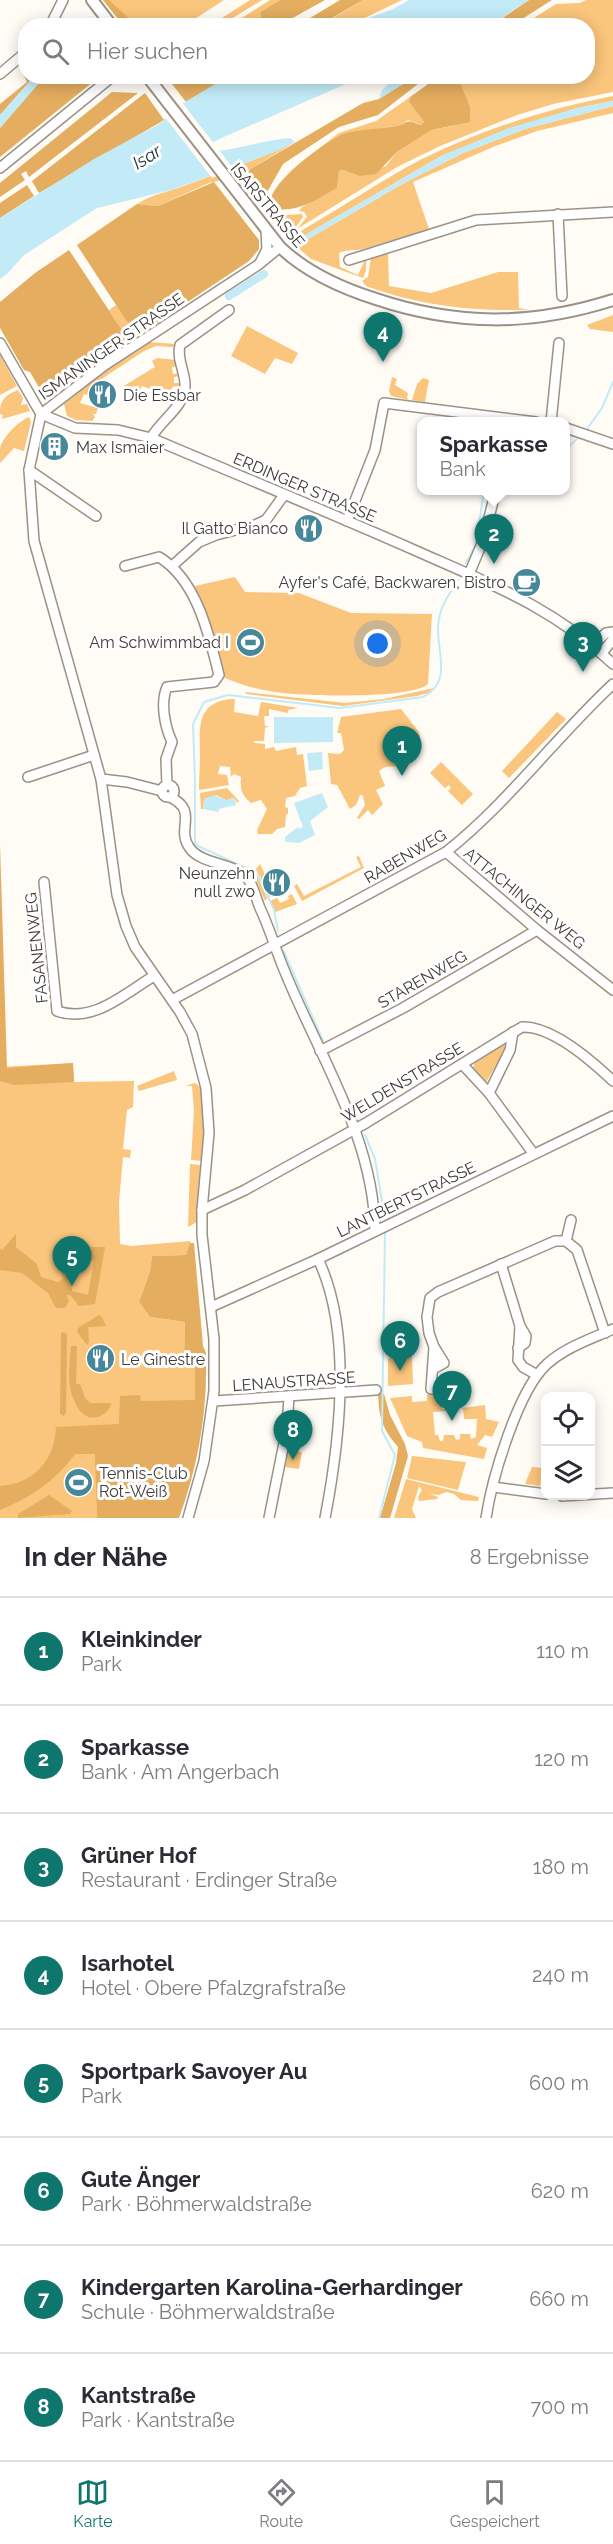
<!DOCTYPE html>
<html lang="de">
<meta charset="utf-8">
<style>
:root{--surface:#fff;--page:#f2f2f3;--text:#2b2b33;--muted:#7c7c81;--line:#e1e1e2;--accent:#0f766e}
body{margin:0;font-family:Raleway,sans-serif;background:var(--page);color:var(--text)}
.controls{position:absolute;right:18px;bottom:18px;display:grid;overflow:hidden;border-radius:12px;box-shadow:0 3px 15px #0003}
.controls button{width:54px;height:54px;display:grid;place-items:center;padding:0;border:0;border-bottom:2px solid var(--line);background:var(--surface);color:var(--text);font:30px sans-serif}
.you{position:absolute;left:378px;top:644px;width:21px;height:21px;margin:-15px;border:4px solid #fff;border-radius:50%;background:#1a73e8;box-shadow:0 0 0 9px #1a73e833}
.badge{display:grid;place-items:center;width:39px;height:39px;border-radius:50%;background:var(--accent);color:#fff;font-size:20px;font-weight:700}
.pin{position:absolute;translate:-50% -50px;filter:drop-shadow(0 2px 3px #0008)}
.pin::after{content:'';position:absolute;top:32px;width:21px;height:18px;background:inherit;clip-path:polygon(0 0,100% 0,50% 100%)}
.popup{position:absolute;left:417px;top:417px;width:153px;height:78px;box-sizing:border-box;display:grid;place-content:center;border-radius:12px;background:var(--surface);filter:drop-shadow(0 2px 4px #0005);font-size:20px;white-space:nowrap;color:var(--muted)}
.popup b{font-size:22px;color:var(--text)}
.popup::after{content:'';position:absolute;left:50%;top:100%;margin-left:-12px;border:12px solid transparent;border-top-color:var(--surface)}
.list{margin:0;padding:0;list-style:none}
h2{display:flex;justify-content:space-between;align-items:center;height:78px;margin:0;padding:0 24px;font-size:26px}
h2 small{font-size:20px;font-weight:400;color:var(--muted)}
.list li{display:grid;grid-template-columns:39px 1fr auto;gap:18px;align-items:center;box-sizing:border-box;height:108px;padding:0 24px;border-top:2px solid var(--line)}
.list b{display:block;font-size:22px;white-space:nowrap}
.list p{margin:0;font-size:20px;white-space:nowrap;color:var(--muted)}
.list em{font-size:20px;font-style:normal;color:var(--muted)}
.icon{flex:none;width:33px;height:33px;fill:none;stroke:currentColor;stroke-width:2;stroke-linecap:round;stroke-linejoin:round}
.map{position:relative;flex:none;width:613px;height:1518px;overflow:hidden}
.search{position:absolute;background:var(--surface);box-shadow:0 3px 15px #0003;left:18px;right:18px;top:18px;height:66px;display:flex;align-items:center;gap:15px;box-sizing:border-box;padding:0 21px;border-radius:24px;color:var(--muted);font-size:22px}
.sheet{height:942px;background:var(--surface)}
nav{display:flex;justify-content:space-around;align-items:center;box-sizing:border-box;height:84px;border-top:2px solid var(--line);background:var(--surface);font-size:16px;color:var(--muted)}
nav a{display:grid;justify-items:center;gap:3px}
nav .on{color:var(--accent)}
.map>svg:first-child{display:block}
.green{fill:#fac57c}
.forest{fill:#e4ad5f}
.water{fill:#c2ebf7}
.pier{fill:#fffbf5}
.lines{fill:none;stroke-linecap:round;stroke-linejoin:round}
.stream{stroke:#c2ebf7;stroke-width:2}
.canal{stroke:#c2ebf7;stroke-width:8}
.minor-casing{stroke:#9b9286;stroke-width:12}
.major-casing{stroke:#9b9286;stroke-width:14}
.minor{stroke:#fff;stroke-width:9}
.major{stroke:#fff;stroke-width:10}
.labels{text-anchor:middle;stroke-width:6;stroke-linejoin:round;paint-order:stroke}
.street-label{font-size:16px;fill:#3f3b37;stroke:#fff}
.poi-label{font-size:16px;fill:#3f3b37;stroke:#fff;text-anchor:start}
.water-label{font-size:18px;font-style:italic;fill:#1e343a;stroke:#fff}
</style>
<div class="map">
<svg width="613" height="1518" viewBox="0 0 613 1518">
<rect width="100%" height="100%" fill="#fffbf5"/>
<g class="green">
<polygon points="103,0 224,0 184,26 123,25"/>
<polygon points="250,0 262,0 221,25 211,25"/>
<polygon points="270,0 280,0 260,12 261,17 258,25 229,26"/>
<polygon points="363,0 402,0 350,25 320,26"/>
<polygon points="586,0 613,0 613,92 553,104 517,115 440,146 397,167 297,229 307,217 304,212 299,211 302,207 337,188 339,171 343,170 359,176 386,166 397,152 432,130 453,126 470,106 458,77 588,76 588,26 523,25 556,4 580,3"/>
<path d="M613,96V101L577,108L443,155L293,242L291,240L304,229C344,206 382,180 422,159C483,129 547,109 613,96Z"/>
<polygon points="410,97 409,102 424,122 421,125 408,120 401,125 341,136 285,175 339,133 376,121"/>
<path d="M613,106V113L537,131L493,147L413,182L429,229C407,236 385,243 363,249C355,251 347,249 339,253L340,267L358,275L364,262L359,260L366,259V270L363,278L311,259L296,246L404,183L463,153L525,129Z"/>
<path d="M295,142L237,177L209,183L158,206L137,204C153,194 164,193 181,187C219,172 258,160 295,142Z"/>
<polygon points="267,211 285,215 302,214 303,217 288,238"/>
<path d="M388,252L389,286L431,293L498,272H518L519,308L529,310C472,311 420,306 366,286L362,281L368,277L371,257Z"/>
<polygon points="116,305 131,328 124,333 109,310"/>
<polygon points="613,315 613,332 590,329 587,325"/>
<polygon points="247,326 298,353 292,364 275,358 265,374 231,356"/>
<polygon points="149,342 176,344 173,347 156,346 144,351 100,380 91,396 84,394 80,403 98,408 96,414 93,414 95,417 92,421 76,420 67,416 64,404 108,369"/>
<polygon points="0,355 17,386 0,395"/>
<polygon points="157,358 176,360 178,366 172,367 173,374 179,373 180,376 174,377 174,383 180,383 179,388 173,386 171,392 177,394 172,403 169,402 172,394 169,392 165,400 163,399 165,394 142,386 140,390 135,389 134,391 122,387 155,367 152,361"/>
<polygon points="392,377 397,379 395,385 408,393 407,398 409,400 391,396 389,391"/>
<polygon points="423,378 429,380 425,402 412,400 417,384"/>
<path d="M18,390L23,398L21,405L27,404L30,411L2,419L3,415L0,414C0,400 5,395 18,390Z"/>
<path d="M29,417L31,422L24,451L14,448L0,463C0,459 0,453 0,449C2,437 19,421 29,417Z"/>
<path d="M235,577L245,592L299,593L351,613L432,614L428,684C413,699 307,696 283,693C264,691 243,686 225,678L195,586Z"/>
<polygon points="434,688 428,693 417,696 343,706 246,694 245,692 345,703 384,699"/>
<path d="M232,699H235L234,712L258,716L261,702L298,708L288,710V713L269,709V716H264L265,726H269L265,728L264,741H254V743L265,744V749L274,747L276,751L296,747L297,755L303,754L307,786L300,788L295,796L286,798L285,807L288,808V814H286L285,827L277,829L272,834H258L257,830L267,809L261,800L251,803C242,795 240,790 241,777L234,774L231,777L230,767L220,766L218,774L227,775L229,785L199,790C199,779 200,768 200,757C200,729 195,702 232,699Z"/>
<polygon points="401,709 419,732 422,748 401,764 398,764 398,766 385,767 379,771 385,786 376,790 383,804 372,815 368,810 359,819 357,818 365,805 363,796 360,795 356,805 350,809 337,785 331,784 328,753 340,754 344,750 341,733 337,733 341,717"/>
<polygon points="557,712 566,719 509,778 502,771"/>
<polygon points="441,762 473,794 462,805 448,791 451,788 449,785 445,788 430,773"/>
<polygon points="227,788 239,801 237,803 234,798 226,800 216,795 204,800 203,809 201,809 200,793"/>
<polygon points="359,856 364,868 302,901 294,886 297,884 304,896 361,867 356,857"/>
<polygon points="260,864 275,895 269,897 260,876 256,873 267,898 265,901 253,873 256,873 255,870"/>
<polygon points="292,894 297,904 275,912 270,901 277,898 280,903 289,899 288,896"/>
<polygon points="504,1042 505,1050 485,1084 472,1071 475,1061"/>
<polygon points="73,1063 74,1082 134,1081 133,1107 127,1110 123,1149 131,1150 130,1158 123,1157 119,1202 120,1244 131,1246 191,1241 186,1255 152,1256 150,1271 139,1302 150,1317 185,1322 184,1360 195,1360 195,1401 96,1454 97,1518 0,1518 0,1067"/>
<polygon points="174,1071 177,1080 139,1091 137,1086"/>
<polygon points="195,1083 201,1088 204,1121 202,1161 191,1160 194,1111 192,1086 185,1086"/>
<polygon points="190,1164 201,1165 197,1222 188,1227"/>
<polygon points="412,1356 413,1384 388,1386 388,1358"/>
<polygon points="441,1394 442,1409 448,1409 448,1411 433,1412 435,1435 438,1435 440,1441 443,1441 444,1435 454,1435 456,1440 460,1439 460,1434 470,1434 471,1439 476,1437 477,1419 464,1419 463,1408 485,1405 486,1419 499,1422 492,1437 485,1435 477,1445 487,1448 484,1459 423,1448 422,1442 407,1436 390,1398 412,1396 412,1402 427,1401 427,1395"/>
<polygon points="287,1450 302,1452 299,1469 284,1467"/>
<polygon points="412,1456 466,1462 458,1490 407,1478"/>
<polygon points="532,1467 543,1468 540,1486 525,1484"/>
<polygon points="406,1479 479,1497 478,1501 461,1500 454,1494 446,1492 439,1495 430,1494 438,1497 437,1499 419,1501 418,1497 422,1490 419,1486 412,1509 416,1518 394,1518"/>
</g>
<g class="forest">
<polygon points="103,0 109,0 136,25 123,25"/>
<polygon points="280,0 325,0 280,25 258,25 261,17 260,12"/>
<polygon points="340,0 363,0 320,25 316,25 310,18"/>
<polygon points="529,0 552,0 514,24 491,26"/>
<polygon points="25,65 26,76 34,77 0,115 0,104 27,82 21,70"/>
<polygon points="44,77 99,77 0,157 0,128"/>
<polygon points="188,77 221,77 222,80 186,102 172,84"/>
<polygon points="414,77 427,77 378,115 339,127 283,164 262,201 242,174 363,103 379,99"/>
<path d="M438,77H458L470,106V122L432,130L397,152L376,174L359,176L343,170L339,171L337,188C316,200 296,214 271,208C262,187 324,143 341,135C360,128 381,130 401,125C411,118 412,123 421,125L424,122L409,102L410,97Z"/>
<polygon points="112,92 138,93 29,177 26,171 21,174 25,180 0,197 0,183"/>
<polygon points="145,93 164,120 39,193 32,181"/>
<polygon points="214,182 259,240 259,249 249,261 141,333 111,347 44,396 30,372 24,370 0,328 0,302 35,273 69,250 124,333 131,328 77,245 137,204 158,206"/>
<polygon points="27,185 34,196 0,218 0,203"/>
<polygon points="0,844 7,1068 73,1063 74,1082 14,1085 0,1081"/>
<polygon points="16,1234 16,1247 37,1264 41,1277 58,1282 63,1279 60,1264 73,1266 72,1291 88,1295 94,1261 79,1258 79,1247 105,1247 95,1304 79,1306 70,1295 67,1295 69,1301 65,1308 56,1308 48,1293 22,1273 0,1270 0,1248 2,1250"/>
<path d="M190,1243H194L203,1346L206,1353L204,1363L206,1364C207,1416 197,1469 179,1518H97L95,1454H75C55,1481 30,1498 0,1510V1486C34,1484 55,1460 56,1427L119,1424L120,1396L140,1395L141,1401L195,1400V1361L184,1360L185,1322L150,1317L139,1302L150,1271L152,1256L186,1255Z"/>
<polygon points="99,1315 102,1317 106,1326 88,1327 89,1342 87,1345 77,1332 78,1328"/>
<polygon points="64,1332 67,1334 66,1413 64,1416 60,1414 61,1333"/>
<path d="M71,1346H77L76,1384H80L85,1398L90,1403H111C109,1416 91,1423 81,1412C77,1408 74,1400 72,1395C67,1380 70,1362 71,1346Z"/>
<path d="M378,1391L384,1394L390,1415L405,1444L408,1456L390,1518H380L396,1463L398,1447C381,1427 379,1417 378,1391Z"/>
<polygon points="49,1495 72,1511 70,1514 18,1518 18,1514"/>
</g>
<g class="water">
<polygon points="409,0 529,0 491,25 350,25 393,9"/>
<polygon points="34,76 44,77 0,128 0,115"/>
<path d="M229,76L362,77L217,140L211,144V151C238,150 263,140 290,138L295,142L275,152L171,190L97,208L24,255L8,273L0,279V218L94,159L159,124L180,105Z"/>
<polygon points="396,77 414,77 379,99 382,90"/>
<polygon points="613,101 613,106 525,129 463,153 404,183 296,246 293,242 443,155 509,128 577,108"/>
<polygon points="274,717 333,717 333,742 274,743"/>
<polygon points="322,752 323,769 309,771 307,753"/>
<polygon points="322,793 328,807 310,821 315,835 299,843 285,842 285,837 298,827 299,829 303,827 294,803"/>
<polygon points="214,795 226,800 234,798 236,805 219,809 219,812 203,809 204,799"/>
</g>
<polygon class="pier" points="181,101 215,145 212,148 217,147 234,170 212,178 164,116"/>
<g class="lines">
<g class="stream">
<polyline points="587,429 602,408 613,382"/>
<polyline points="566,449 577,439"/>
<polyline points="466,563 476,544 484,490"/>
<path d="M278,931L274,910L257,873L198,846L195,843V779L193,724L204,702L228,695L340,708L423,697C456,680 433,647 439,619C441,605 451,591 458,580"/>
<polyline points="284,952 323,1041"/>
<polyline points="328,1054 357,1119"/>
<polyline points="365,1135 375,1159 385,1219"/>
<polyline points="379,1518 395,1455 382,1431 385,1233"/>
</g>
<polyline class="canal" points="229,296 264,274"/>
<defs>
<g id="minor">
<polyline points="50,26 63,0"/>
<polyline points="0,74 26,52"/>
<polyline points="0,168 113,76"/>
<polyline points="558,214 562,296"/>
<polyline points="349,260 476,220 613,212"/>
<polyline points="260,263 267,249 266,230"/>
<path d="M0,343L41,414L75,428L118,430L151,438C238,475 326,511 412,549C488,583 552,606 613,664"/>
<polyline points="551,422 559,343"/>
<polyline points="566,428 613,444"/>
<path d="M151,438C160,421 184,407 185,387C186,373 176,359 180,345L229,310"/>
<polyline points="29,470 96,516"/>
<polyline points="347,521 375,450 384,403 536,422"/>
<path d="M125,566L159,557C197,580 209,635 219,675L214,682L167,687C160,703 165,727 172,742L166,759L167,785"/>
<polyline points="172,566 199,542 216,535 255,525 266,520 284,495"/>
<polyline points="469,574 483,541 496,490"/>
<polyline points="593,645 606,633 613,632"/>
<polyline points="602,653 613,639"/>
<polyline points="28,777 94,755"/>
<polyline points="101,779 127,782 162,791"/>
<circle cx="168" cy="791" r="6"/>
<path d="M170,797C199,811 176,828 189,847C200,865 235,862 248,879C254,887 256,899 260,908C270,929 276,951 285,972C319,1056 374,1138 375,1231"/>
<polyline points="446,852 537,930 613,990"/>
<path d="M44,882L57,1011C93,1024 125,993 154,976"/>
<path d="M172,1000L446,852C508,803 555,738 613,684"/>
<polyline points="320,1051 403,1008 537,930"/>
<polyline points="462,1064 489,1093 533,1153"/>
<polyline points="489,1093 510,1050 513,1032"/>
<path d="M202,1210L245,1190L366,1123L522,1027C552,1026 592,1061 613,1081"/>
<polyline points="566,1241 571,1220"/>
<path d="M318,1259C353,1332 340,1440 325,1518"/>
<polyline points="501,1264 520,1326 526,1336 525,1343 518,1348"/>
<polyline points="211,1307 318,1259 613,1116"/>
<polyline points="520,1326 518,1360 523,1367 537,1375"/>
<polyline points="433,1369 444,1363 434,1347"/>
<polyline points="431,1389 434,1347 429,1333 427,1317 430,1298 438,1292 555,1241 566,1241 577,1250 605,1333"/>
<polyline points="214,1401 376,1390"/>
<polyline points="493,1487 546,1494"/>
<polyline points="562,1496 613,1493"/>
<polyline points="188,1518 204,1461 214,1391 214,1339 202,1235 202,1210 209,1133 206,1088 192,1034 180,1012 135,947 126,926 117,895 101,779 34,541 29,470 41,414 105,365 258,265 280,247"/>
<polyline points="269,1518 287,1428 289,1396"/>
<path d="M486,1518C492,1478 518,1390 547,1364C566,1347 591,1339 613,1329"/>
</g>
<g id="major">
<polyline points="92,0 112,26"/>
<path d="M147,76L280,247C307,273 341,288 376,299C457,326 531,326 613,300"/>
</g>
</defs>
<use href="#minor" class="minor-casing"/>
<use href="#major" class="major-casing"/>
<use href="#minor" class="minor"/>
<use href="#major" class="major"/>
</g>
<defs>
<symbol id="restaurant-disc" viewBox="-11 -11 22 22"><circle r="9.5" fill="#468899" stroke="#fff"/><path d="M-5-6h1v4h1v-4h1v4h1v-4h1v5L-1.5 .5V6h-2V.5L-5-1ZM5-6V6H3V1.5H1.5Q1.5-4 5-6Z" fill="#fff"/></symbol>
<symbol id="building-disc" viewBox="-11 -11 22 22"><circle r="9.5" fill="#468899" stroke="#fff"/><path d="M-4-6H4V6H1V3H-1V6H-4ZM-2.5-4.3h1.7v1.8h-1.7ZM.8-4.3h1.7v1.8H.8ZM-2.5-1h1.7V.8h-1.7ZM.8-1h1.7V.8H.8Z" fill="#fff"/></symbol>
<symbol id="cafe-disc" viewBox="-11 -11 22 22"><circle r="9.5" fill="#468899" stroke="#fff"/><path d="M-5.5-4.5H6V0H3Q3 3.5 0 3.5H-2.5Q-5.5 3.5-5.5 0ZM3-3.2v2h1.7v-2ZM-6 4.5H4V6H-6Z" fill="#fff"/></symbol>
<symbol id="stadium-disc" viewBox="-11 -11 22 22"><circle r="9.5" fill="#468899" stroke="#fff"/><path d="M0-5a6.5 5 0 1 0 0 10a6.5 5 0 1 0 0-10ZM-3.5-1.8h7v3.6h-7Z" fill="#fff"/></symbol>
</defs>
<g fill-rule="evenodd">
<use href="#restaurant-disc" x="86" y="378" width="33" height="33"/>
<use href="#building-disc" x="38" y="430" width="33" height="33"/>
<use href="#restaurant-disc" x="292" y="512" width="33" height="33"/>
<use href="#cafe-disc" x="510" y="566" width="33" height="33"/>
<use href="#stadium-disc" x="234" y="626" width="33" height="33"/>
<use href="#restaurant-disc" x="260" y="866" width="33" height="33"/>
<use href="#restaurant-disc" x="84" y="1342" width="33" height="33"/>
<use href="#stadium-disc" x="62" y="1466" width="33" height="33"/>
</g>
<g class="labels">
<g class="street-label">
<text transform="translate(268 205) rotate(50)" y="6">ISARSTRASSE</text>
<text transform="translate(111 346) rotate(-35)" y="6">ISMANINGER STRASSE</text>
<text transform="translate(305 487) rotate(23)" y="6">ERDINGER STRASSE</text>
<text transform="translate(405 856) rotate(-30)" y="6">RABENWEG</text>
<text transform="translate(525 898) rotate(39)" y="6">ATTACHINGER WEG</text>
<text transform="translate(36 948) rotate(-96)" y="6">FASANENWEG</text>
<text transform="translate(422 979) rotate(-30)" y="6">STARENWEG</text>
<text transform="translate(402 1082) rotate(-31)" y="6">WELDENSTRASSE</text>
<text transform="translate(406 1199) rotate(-26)" y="6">LANTBERTSTRASSE</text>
<text transform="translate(294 1381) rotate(-4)" y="6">LENAUSTRASSE</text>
</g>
<g class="poi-label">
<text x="123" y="401">Die Essbar</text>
<text x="76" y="453">Max Ismaier</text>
<text x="288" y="534" text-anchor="end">Il Gatto Bianco</text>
<text x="506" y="588" text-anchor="end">Ayfer's Café, Backwaren, Bistro</text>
<text x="229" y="648" text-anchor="end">Am Schwimmbad I</text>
<text x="255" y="879" text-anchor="end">Neunzehn<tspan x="255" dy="18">null zwo</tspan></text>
<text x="121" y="1365">Le Ginestre</text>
<text x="99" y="1479">Tennis-Club<tspan x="99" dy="18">Rot-Weiß</tspan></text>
</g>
<g class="water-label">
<text transform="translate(147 157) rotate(-32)" y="6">Isar</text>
</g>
</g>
</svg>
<div class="controls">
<button><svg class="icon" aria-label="locate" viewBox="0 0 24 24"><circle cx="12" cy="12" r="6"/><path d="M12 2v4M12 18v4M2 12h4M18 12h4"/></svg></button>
<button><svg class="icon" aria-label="layers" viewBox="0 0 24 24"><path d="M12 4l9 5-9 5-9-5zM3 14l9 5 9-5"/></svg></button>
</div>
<div class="you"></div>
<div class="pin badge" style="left:402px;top:776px">1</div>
<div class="pin badge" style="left:494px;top:564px">2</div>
<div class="popup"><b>Sparkasse</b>Bank</div>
<div class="pin badge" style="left:583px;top:672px">3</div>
<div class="pin badge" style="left:383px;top:362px">4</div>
<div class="pin badge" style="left:72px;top:1286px">5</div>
<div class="pin badge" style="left:400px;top:1371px">6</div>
<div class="pin badge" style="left:452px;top:1421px">7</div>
<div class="pin badge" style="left:293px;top:1460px">8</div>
<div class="search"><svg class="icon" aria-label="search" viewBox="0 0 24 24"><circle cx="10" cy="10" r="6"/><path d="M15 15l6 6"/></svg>Hier suchen</div>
</div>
<section class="sheet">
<h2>In der Nähe<small>8 Ergebnisse</small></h2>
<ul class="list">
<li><span class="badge">1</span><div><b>Kleinkinder</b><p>Park</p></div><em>110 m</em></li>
<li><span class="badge">2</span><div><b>Sparkasse</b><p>Bank · Am Angerbach</p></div><em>120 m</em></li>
<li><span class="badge">3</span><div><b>Grüner Hof</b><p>Restaurant · Erdinger Straße</p></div><em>180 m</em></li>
<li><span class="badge">4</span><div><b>Isarhotel</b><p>Hotel · Obere Pfalzgrafstraße</p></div><em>240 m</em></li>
<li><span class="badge">5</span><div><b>Sportpark Savoyer Au</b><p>Park</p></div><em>600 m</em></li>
<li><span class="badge">6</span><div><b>Gute Änger</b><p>Park · Böhmerwaldstraße</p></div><em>620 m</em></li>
<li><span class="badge">7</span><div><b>Kindergarten Karolina-Gerhardinger</b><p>Schule · Böhmerwaldstraße</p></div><em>660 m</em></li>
<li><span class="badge">8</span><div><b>Kantstraße</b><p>Park · Kantstraße</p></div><em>700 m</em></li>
</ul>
</section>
<nav>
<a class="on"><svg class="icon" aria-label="map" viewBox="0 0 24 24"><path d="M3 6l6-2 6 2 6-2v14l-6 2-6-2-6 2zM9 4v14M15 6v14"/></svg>Karte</a>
<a><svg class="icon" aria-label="directions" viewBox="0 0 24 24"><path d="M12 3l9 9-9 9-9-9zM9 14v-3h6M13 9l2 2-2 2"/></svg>Route</a>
<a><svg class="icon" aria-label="saved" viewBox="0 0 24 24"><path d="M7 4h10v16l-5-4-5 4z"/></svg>Gespeichert</a>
</nav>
